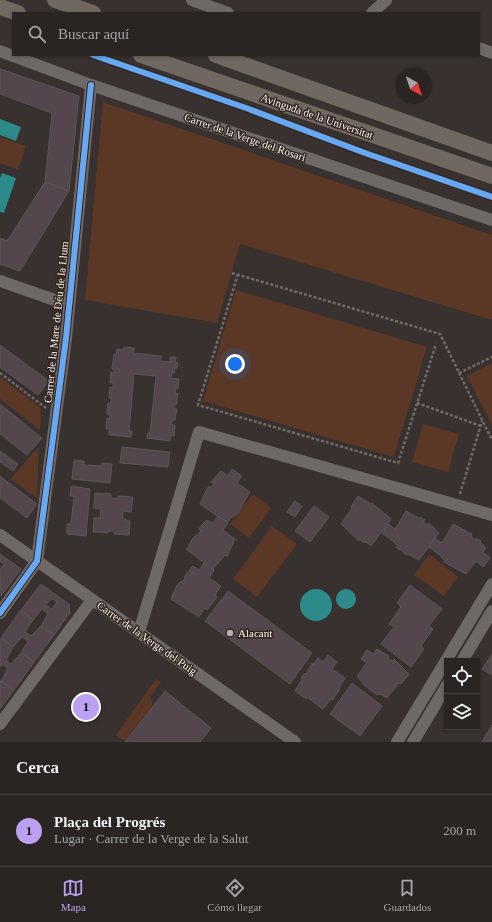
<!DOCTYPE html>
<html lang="es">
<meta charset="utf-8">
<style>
:root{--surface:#2a2523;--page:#322d2b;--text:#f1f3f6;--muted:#a5a5a6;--line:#464241;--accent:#bca0f2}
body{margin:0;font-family:"Times New Roman",serif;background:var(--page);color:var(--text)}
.controls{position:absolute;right:12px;bottom:12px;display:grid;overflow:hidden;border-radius:0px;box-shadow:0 1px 3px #0004}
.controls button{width:36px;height:36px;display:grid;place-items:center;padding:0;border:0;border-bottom:1px solid var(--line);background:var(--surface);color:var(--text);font:20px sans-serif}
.compass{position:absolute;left:396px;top:68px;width:36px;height:36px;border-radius:50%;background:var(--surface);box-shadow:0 1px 3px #0004;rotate:141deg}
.you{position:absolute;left:235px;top:364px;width:14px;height:14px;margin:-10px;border:3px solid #fff;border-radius:50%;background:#1a73e8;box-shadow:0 0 0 6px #1a73e833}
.badge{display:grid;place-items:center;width:26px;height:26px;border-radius:50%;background:var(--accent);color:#111;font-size:13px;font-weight:700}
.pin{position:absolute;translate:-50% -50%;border:2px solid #fff;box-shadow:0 1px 4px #0006}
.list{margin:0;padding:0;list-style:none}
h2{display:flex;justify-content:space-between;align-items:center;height:52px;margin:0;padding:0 16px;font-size:17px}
h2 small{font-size:13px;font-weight:400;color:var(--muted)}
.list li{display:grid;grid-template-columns:26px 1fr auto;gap:12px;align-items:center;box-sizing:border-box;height:72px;padding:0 16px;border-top:1px solid var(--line)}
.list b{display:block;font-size:15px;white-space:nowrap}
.list p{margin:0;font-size:13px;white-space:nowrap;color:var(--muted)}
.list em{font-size:13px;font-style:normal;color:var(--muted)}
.icon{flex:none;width:22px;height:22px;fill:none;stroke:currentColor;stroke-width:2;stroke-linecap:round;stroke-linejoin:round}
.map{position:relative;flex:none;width:492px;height:742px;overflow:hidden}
.search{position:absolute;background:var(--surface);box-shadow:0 1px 3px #0004;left:12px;right:12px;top:12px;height:44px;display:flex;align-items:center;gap:10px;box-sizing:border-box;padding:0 14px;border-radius:0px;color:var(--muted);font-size:15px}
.sheet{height:124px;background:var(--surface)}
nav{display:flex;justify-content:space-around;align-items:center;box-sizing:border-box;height:56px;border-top:1px solid var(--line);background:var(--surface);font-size:11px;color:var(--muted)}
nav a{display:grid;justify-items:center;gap:2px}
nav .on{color:var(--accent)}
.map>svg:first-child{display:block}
.green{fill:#5b3725}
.water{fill:#2c8a8a}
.building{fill:#53474d;stroke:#5a5555;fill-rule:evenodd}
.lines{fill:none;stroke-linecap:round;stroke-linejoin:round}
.path{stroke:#6f6a68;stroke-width:2.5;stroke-dasharray:3 2;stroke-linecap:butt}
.minor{stroke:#6e6866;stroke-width:12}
.major{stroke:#706760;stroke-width:16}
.cycleway-casing{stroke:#322621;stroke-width:8}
.cycleway{stroke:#66a8f1;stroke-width:6}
.poi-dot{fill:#b7afac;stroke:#322621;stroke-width:1.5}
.labels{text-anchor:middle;stroke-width:3;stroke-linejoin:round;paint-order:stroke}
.street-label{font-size:11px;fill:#fbf3ef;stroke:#322621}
.poi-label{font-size:11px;fill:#fbf3ef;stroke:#322621;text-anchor:start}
</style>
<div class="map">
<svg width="492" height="742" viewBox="0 0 492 742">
<rect width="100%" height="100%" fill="#38312f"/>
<g class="green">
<polygon points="103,102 492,235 492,320 240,244 217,323 85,300"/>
<polygon points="0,137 26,146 18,169 0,163"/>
<polygon points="236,290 427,347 394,457 203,401"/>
<polygon points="492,363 492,426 467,376"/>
<polygon points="0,377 41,408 40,430 0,399"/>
<polygon points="423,424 459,434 448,472 412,462"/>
<polygon points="39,447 37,498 10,479"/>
<polygon points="253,494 271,508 249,538 230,524"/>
<polygon points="272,526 297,544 257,597 233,579"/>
<polygon points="429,554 458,577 444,596 414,575"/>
<polygon points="156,679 161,682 151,696 152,706 125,741 116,735"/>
</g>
<g class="water">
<polygon points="0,119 21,127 16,141 0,135"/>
<polygon points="2,173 16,178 4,213 0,212 0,178"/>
<circle cx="316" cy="605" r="16"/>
<circle cx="346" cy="599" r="10"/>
</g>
<g class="building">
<polygon points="0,69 79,96 69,191 45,182 52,113 0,94"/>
<polygon points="45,182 69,191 20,271 0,264 0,238 7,241"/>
<polygon points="0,345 49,381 38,395 0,367"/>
<polygon points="124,347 134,348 133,353 161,356 160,361 170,362 170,357 176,357 175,362 178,363 177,368 175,368 174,373 172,373 171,378 179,379 178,389 176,388 175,393 178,394 176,405 174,404 174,409 177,409 175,420 172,420 172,425 175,425 174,436 171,435 170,441 147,438 148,433 150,433 156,376 134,374 129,431 132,431 131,437 109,435 109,429 106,429 107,418 110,419 110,414 107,414 108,403 111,403 111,398 109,398 110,387 113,388 113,383 110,383 111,372 115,372 115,370 112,369 114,354 116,355 117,349 124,350"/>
<polygon points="0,404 42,438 27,455 0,434"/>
<polygon points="122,447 170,452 168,467 120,463"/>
<polygon points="0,451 18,464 13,471 0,462"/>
<polygon points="74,460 84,461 84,465 102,466 102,463 112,464 110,483 72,479"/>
<polygon points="232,469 242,476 237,483 250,492 238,513 232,518 231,517 227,523 200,504 206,491 209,486 211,488 214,484 211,482 221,471 228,476"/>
<polygon points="0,476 37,504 27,518 0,498"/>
<polygon points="71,486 90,489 86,536 67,534 67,524 71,524 74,496 70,496"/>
<polygon points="95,493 111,494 111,498 118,499 118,496 133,497 131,512 123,511 123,519 130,521 129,535 114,534 114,531 108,531 108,533 93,532 94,518 100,518 101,509 94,508"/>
<polygon points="358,496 371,504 372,503 391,519 371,546 366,542 365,543 360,540 359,541 341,524 352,508 351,507"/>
<polygon points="295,501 302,506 295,517 287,512"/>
<polygon points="314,506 329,517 310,542 295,531"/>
<polygon points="406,511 419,518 420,517 425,520 423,522 427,525 429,523 439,533 419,560 408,554 407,555 396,547 398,546 394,542 382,533 388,524 395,529"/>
<polygon points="218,516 228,523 223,530 235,539 227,557 225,555 213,569 187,550 192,539 201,531 199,529 202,525 207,520 213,523"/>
<polygon points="453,524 472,534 471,536 475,540 476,538 481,541 480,542 486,548 483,552 490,558 483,567 476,561 466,574 444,562 445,560 441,557 441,556 429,547 435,538 442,543"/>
<polygon points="0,554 21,569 1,596 0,569 4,564 0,561"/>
<polygon points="204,563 214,570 209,578 221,586 215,595 217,597 207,610 205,608 199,617 171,599 177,585 181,581 182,582 185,579 184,577 193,566 199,570"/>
<path d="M41,584L69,604L70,613L54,635L41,626L48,614L42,609L33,620L21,610ZM51,598L57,602L52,609L46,605Z"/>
<polygon points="410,585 442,609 429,626 433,629 421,646 424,649 411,667 381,644 394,627 389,624 401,607 397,603"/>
<polygon points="228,591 312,653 290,684 205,621"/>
<polygon points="21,610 33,620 25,632 31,636 41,626 54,635 34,662 21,653 28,641 22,637 13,647 1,638"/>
<polygon points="1,638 13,647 6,660 11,664 21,653 34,662 14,690 1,681 8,668 2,664 0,667"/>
<polygon points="377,649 389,656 388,658 392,661 394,659 409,674 401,684 399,683 387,698 382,695 376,694 365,686 357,676 367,663 361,659 367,650 373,654"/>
<polygon points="492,654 492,675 482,669"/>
<polygon points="328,655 337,662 332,669 345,678 339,688 340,689 332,700 331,699 323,709 307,697 306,699 295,691 303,678 301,677 305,673 306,674 312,663 313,665 318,658 323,662"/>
<polygon points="1,681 14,690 0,709 0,682"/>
<polygon points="352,683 382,706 360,736 330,714"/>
<polygon points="165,691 211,728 200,742 125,742"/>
<polygon points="492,725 492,742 482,742"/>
</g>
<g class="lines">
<g class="path">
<polyline points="232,273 440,334 492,440"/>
<polyline points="238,274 198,405 398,463 436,344"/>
<polyline points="0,373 46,408"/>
<polyline points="459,373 492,357"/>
<polyline points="417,403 481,426"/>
<polyline points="460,494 482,421"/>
</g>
<g class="minor">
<polyline points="192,0 228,13"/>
<polyline points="372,13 386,0"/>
<polyline points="479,48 492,53"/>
<polyline points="0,51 91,85 492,220"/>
<polyline points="0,281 69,305"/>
<polyline points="0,535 295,742"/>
<polyline points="0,613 37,561 66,338 91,85"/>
<polyline points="139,632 199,432 492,515"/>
<polyline points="462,661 492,611"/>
<polyline points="0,724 92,600"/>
<polyline points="397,742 492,584"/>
<polyline points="413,742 447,685"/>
</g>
<g class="major">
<polyline points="55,0 93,13"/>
<polyline points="0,7 18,13"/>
<polyline points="141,55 492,176"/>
<polyline points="216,55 492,153"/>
</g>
<defs>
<g id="cycleway">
<polyline points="93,55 246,108 365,153 492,197"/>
<polyline points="0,613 37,561 66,338 91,85"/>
</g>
</defs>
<use href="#cycleway" class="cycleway-casing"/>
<use href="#cycleway" class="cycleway"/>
</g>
<circle class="poi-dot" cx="230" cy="633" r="4"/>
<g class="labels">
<g class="street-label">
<text transform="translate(317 116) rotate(19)" y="4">Avinguda de la Universitat</text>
<text transform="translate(245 137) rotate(19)" y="4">Carrer de la Verge del Rosari</text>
<text transform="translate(56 322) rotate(-84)" y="4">Carrer de la Mare de Déu de la Llum</text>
<text transform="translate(147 638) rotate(35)" y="4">Carrer de la Verge del Puig</text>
</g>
<g class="poi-label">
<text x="238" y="637">Alacant</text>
</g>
</g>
</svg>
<div class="controls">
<button><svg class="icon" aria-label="locate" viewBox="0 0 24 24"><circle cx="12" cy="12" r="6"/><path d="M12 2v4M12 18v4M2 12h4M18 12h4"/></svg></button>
<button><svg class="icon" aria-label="layers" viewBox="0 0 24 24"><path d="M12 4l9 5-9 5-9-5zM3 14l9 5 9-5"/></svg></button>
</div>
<svg class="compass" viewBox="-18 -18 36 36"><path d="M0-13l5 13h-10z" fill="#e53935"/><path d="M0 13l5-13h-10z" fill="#a5a5a6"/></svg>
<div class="you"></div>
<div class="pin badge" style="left:86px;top:707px">1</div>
<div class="search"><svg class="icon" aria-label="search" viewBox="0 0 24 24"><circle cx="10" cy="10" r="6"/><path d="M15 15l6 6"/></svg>Buscar aquí</div>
</div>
<section class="sheet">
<h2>Cerca<small></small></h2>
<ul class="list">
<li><span class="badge">1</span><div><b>Plaça del Progrés</b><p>Lugar · Carrer de la Verge de la Salut</p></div><em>200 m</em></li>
</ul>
</section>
<nav>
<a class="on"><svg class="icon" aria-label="map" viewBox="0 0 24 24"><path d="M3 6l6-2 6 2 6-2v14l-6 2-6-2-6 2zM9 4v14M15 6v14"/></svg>Mapa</a>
<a><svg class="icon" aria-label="directions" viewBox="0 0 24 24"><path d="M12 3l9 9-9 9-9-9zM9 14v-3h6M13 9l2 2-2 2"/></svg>Cómo llegar</a>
<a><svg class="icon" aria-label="saved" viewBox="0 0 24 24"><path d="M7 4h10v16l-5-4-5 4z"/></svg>Guardados</a>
</nav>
